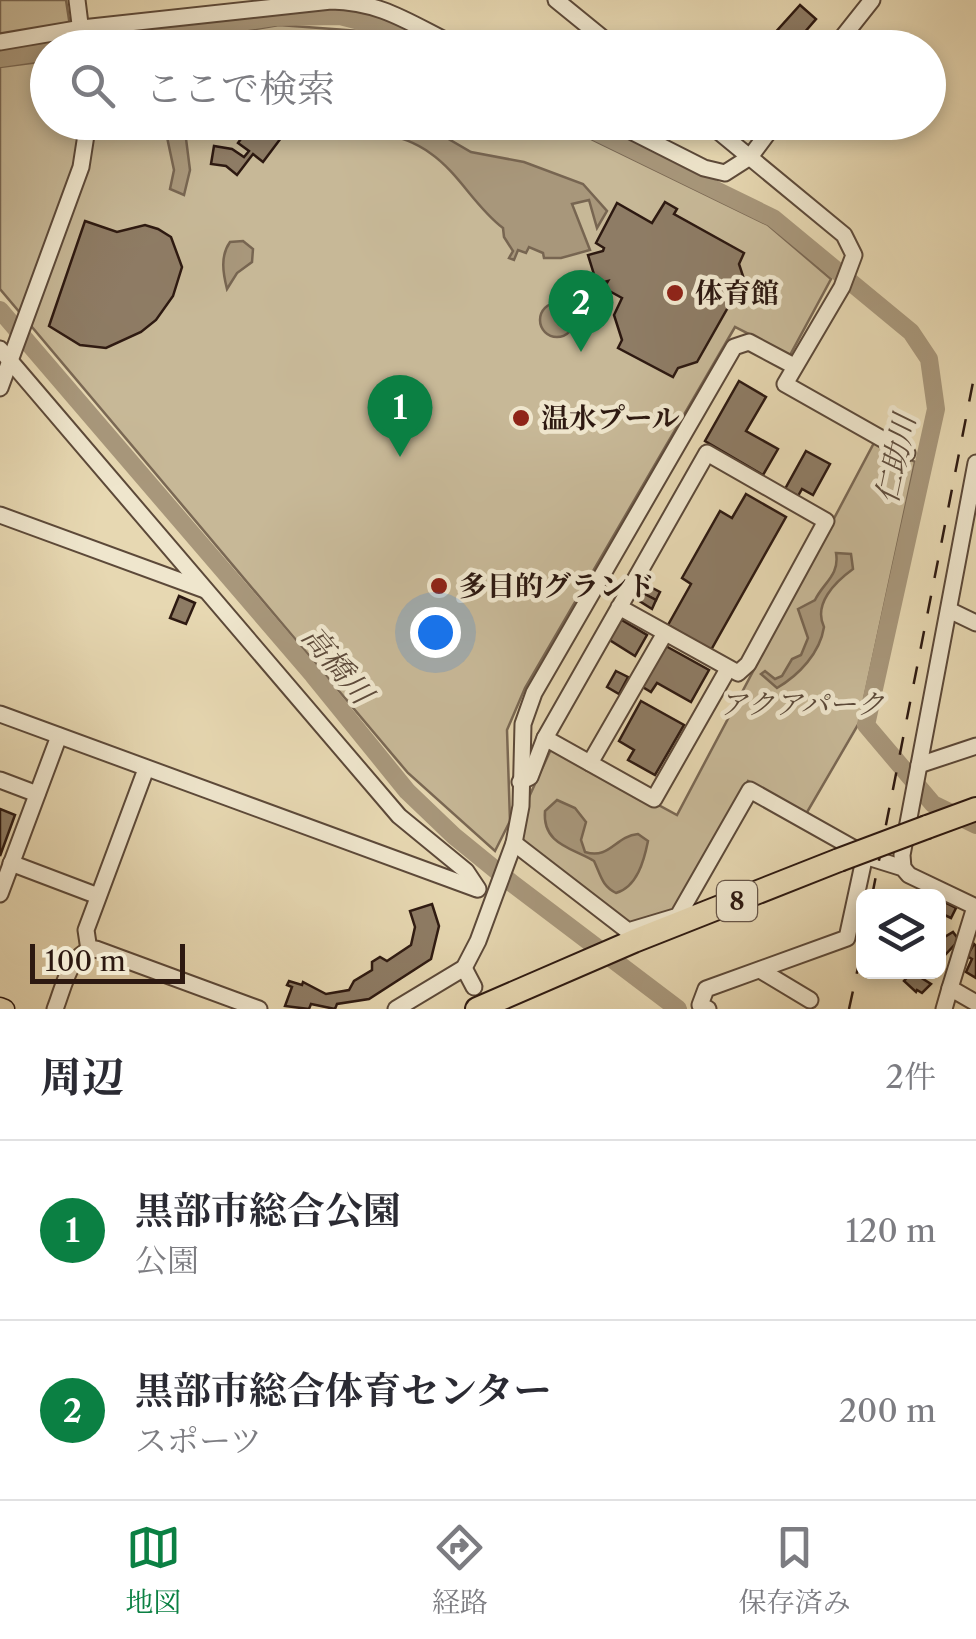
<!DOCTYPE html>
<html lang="ja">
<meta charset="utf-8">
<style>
:root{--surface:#fff;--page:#f2f2f3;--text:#2b2b33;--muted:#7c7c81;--line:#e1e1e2;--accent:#0b8043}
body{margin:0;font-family:"Libre Caslon Text","Noto Serif JP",serif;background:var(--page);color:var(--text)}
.controls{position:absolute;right:30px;bottom:30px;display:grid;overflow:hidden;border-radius:15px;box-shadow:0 5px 15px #0003}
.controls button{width:90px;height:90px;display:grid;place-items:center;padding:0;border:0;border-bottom:2px solid var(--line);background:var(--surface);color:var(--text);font:50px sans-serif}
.scale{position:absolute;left:30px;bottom:25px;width:155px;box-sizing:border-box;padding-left:10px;border:5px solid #2d1911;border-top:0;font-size:28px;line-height:35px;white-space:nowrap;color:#2d1911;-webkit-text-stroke:8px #efe6cd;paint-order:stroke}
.you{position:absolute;left:435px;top:632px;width:35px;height:35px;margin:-25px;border:8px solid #fff;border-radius:50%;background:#1a73e8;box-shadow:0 0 0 15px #1a73e833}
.badge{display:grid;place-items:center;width:65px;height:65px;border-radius:50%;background:var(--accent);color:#fff;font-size:32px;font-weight:700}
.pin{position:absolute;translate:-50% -82px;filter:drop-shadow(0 2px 5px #0008)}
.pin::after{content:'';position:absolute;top:52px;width:35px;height:30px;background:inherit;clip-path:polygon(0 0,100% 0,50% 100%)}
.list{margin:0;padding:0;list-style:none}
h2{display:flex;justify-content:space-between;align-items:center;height:130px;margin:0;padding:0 40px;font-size:42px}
h2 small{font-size:32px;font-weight:400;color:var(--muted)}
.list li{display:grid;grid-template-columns:65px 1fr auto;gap:30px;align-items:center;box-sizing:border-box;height:180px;padding:0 40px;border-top:2px solid var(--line)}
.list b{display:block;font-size:38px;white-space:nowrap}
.list p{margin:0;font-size:32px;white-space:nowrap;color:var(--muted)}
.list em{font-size:32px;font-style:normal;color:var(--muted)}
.icon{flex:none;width:55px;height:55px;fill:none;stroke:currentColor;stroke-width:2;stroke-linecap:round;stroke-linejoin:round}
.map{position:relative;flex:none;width:976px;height:1009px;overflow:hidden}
.search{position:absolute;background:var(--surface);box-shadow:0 5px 15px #0003;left:30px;right:30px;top:30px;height:110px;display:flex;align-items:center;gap:25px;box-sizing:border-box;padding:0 35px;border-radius:55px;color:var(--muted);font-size:38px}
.sheet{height:490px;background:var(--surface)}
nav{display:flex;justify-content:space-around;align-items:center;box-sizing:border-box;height:140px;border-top:2px solid var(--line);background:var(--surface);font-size:28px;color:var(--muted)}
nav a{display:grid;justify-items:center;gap:5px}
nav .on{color:var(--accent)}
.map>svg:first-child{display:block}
.green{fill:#c7b897;stroke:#7a6854;stroke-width:2.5}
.water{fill:#a8977b;stroke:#776551;stroke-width:2.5}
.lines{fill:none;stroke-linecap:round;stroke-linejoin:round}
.river{stroke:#a8977b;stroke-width:18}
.building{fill:#8e7c65;stroke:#2d1911;stroke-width:2.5}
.minor-casing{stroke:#5c4939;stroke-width:19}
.major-casing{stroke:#2d1911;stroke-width:21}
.highway-casing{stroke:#2d1911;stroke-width:26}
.minor{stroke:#efe6cd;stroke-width:15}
.major{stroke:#e7d8b2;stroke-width:18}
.highway{stroke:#e7d8b2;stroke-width:22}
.rail{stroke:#2d1911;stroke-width:2.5;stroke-dasharray:18 18;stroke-linecap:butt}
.highway-bridge-casing{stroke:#2d1911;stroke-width:26;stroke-linecap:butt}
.highway-bridge{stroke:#e7d8b2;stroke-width:22}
.poi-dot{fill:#8f2418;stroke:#efe6cd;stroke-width:4}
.labels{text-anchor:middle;stroke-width:9;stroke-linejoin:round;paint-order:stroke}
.shield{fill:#efe6cd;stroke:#675649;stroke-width:2.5}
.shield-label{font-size:25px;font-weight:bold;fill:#2d1911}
.poi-label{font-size:28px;font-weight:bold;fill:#2d1911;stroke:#efe6cd;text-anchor:start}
.park-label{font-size:28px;font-style:italic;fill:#5b4939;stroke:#efe6cd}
.water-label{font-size:30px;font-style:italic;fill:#5e4b3b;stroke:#efe6cd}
</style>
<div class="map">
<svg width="976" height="1009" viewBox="0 0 976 1009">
<rect width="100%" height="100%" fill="#e7d8b2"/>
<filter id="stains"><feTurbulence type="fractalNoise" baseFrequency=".002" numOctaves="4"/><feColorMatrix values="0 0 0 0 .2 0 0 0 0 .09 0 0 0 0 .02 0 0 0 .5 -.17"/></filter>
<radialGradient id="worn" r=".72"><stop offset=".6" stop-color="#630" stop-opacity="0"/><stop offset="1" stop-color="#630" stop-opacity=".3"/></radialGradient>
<g class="green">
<polygon points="0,0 66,0 70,26 0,37"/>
<polygon points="279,25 373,32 405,47 144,48"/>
<polygon points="47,61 48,122 558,123 768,225 831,279 790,355 735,327 525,688 507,730 510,821 495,851 408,773 0,289 0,67"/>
<polygon points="875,441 915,462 859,723 806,814 748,781 675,910 629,924 521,841 529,797 552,747 677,815"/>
</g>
<g class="water">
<polygon points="164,123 184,123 190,170 184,195 170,189 174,170"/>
<path d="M356,123H421L471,152L524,162L583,184L607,211L597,228L589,200L572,204L590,250L561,258H544L543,253L529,247L526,253L518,250L514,260L509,258L513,251L504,237L503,228C475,207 459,173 430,153C407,136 381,134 356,123Z"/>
<path d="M243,241L253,249L252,262L237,273L227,289C223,273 220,256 230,242Z"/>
<circle cx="557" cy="320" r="17"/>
<path d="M836,553L851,554L853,569C835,582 813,604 824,627C820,653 799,675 777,688L761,674L765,671L775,679L782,676L792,659L801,655L808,638L798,609L815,600C823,583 840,575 836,553Z"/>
<path d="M557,800L575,808L586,822L581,840L585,852C610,860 615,836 638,834L648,841C644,861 637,887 616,893C602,886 601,876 594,861C572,848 542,844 545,811Z"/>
</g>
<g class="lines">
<g class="river">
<polyline points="70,48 274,17 340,16 379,26 422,48"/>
<polyline points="0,58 48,51"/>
<polyline points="576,122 773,218 911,332 929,359 936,409 866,725 933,804 976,825"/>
<polyline points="0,310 313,675 407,791 454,836 513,884 678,1009"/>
</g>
</g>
<g class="building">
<polygon points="800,5 816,19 791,48 787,48 773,35"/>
<polygon points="253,122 293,122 263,162 253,154 237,175 226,166 211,164 214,146 232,149 244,157 249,151 238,143"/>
<polygon points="665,202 677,209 674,214 744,253 739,264 744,279 697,362 678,368 673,377 618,348 622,340 614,315 622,298 604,288 608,281 597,284 588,255 603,251 604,248 596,243 617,203 652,223"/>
<polygon points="85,221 117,232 145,225 158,229 171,237 182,267 173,296 156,320 141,332 106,348 80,345 49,326"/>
<polygon points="739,381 766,397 746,431 778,449 763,475 705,441"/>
<polygon points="806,451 830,464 813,495 802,489 798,496 785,489"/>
<polygon points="746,494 786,517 711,650 668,625 691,584 682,578 720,511 732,518"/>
<polygon points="641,582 660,592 656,600 637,590"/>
<polygon points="637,590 656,600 652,609 633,597"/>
<polygon points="179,596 195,603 186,624 170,618"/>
<polygon points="620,619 647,635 635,656 608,639"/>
<polygon points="664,645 709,670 691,702 657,683 651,692 641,686"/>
<polygon points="616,671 628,677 619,694 607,687"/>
<polygon points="641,701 684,725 655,775 628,760 634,750 619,741"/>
<polygon points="0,809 15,815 0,856"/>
<polygon points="942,901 956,908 951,918 938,912 938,903"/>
<polygon points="432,904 439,926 431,959 369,999 337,1004 335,1009 311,1004 309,1009 285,1006 292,987 287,985 289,981 302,985 303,982 326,994 349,990 354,981 372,970 372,962 380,957 387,961 411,945 415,927 410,911"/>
<polygon points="953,932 959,940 945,955 938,941"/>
<polygon points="974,944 976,946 976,978 966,972 972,959 967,956"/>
<polygon points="912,972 931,984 922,993 917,990 916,992 904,981"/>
</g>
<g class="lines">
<defs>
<g id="minor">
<polyline points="77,0 83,48"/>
<polyline points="556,0 615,48"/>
<path d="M0,42L82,28L331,1C385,2 413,26 461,48"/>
<polyline points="834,48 872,0"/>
<polyline points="613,122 704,168 725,173 750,157 776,122"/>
<polyline points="707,122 844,235 854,255 842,287 785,384 907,453"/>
<polyline points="0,349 399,816 466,871 478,889"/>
<polyline points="0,388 81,167 88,122"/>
<polyline points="0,515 205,590"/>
<polyline points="949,610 976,623"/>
<polyline points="0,714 477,889"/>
<polyline points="545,738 654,799 728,669"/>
<polyline points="590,763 665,633"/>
<polyline points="919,765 976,746"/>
<polyline points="0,780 37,794"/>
<polyline points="520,782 530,777 545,738 707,453 826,521 748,664 738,673 619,607"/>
<polyline points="514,843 628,931 678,916 750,790 871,858 903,868 909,875 976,907"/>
<polyline points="11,863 98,896"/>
<polyline points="903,868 902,855 976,463"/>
<polyline points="0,894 59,736"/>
<polyline points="89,950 86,930 146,769"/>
<polyline points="464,968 474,987"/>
<polyline points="760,970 810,1000"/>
<polyline points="950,988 975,907"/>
<path d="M55,1009C64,987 69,952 96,949L259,1009"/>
<polyline points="396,1009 464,968 478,941 514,843 521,806 523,724 534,693 734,347 749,342 794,366"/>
<polyline points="708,1009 700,1005 706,989 847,938 865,855"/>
<polyline points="944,1009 950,988 976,1003"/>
</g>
<polyline id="major" points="0,1007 5,1009"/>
<g id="highway">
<polyline points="927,827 976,809"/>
<polyline points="477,1009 634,941 839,860"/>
</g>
</defs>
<use href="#minor" class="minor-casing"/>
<use href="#major" class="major-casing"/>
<use href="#highway" class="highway-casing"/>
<use href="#minor" class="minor"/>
<use href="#major" class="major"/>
<use href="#highway" class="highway"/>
<g class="rail">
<polyline points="872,896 976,367"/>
<polyline points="849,1009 864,940"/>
</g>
<defs>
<polyline id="highway-bridge" points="839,860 927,827"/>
</defs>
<use href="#highway-bridge" class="highway-bridge-casing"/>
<use href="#highway-bridge" class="highway-bridge"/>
</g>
<g class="poi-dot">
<circle cx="675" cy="293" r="10"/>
<circle cx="521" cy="418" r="10"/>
<circle cx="439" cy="586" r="10"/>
</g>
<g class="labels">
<rect class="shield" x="717" y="881" width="40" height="40" rx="8"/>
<g class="shield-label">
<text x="737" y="910">8</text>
</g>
<g class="poi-label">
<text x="695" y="303">体育館</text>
<text x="541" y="428">温水プール</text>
<text x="459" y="596">多目的グランド</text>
</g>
<g class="park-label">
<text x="802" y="714">アクアパーク</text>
</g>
<g class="water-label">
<text transform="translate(896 459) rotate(-78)" y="10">仁助川</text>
<text transform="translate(337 665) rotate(50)" y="10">高橋川</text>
</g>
</g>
<rect width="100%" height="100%" filter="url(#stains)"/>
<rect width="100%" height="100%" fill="url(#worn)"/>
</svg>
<div class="controls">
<button><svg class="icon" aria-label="layers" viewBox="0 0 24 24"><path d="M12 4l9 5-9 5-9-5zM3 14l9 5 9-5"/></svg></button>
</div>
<div class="scale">100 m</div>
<div class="you"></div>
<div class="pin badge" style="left:400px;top:457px">1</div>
<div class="pin badge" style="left:581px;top:352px">2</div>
<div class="search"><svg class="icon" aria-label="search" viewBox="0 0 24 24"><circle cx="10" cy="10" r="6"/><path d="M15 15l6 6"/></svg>ここで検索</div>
</div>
<section class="sheet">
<h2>周辺<small>2件</small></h2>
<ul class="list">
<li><span class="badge">1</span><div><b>黒部市総合公園</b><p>公園</p></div><em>120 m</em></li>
<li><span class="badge">2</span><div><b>黒部市総合体育センター</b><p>スポーツ</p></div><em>200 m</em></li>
</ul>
</section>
<nav>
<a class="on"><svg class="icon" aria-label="map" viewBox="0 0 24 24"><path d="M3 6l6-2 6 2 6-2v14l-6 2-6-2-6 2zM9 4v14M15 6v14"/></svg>地図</a>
<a><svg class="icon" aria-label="directions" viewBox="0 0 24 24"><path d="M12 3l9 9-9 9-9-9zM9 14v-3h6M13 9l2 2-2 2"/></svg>経路</a>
<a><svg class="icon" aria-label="saved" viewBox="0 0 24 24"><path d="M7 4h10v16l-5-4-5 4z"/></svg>保存済み</a>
</nav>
